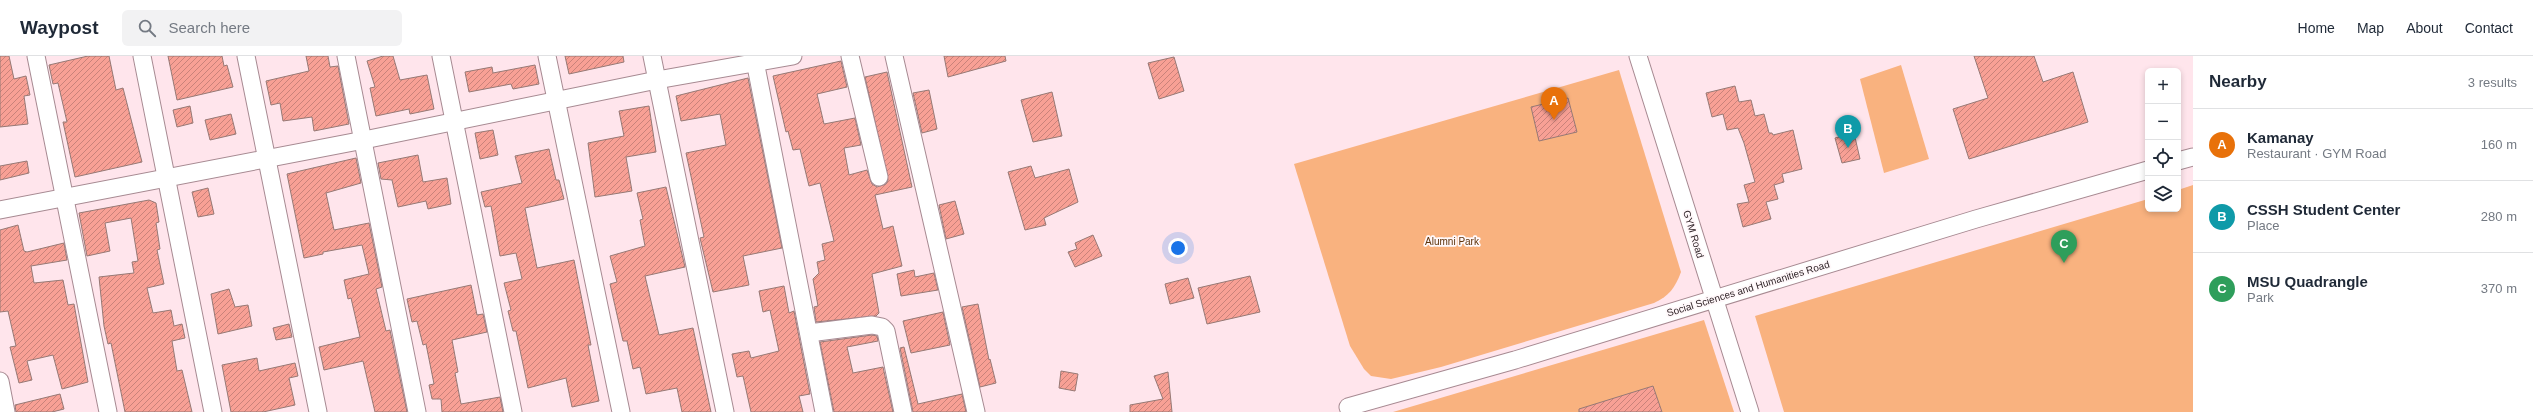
<!DOCTYPE html>
<meta charset="utf-8">
<style>
:root{--surface:#fff;--page:#f2f2f3;--text:#1f2937;--muted:#747a83;--line:#e0e1e3;--accent:#0e8d19}
body{margin:0;font-family:Helvetica,sans-serif;background:var(--page);color:var(--text)}
.controls{position:absolute;right:12px;top:12px;display:grid;overflow:hidden;border-radius:6px;box-shadow:0 2px 6px #0003}
.controls button{width:36px;height:36px;display:grid;place-items:center;padding:0;border:0;border-bottom:1px solid var(--line);background:var(--surface);color:var(--text);font:20px sans-serif}
.you{position:absolute;left:1178px;top:192px;width:14px;height:14px;margin:-10px;border:3px solid #fff;border-radius:50%;background:#1a73e8;box-shadow:0 0 0 6px #1a73e833}
.badge{display:grid;place-items:center;width:26px;height:26px;border-radius:50%;background:var(--accent);color:#fff;font-size:13px;font-weight:700}
.pin{position:absolute;translate:-50% -33px;filter:drop-shadow(0 1px 2px #0008)}
.pin::after{content:'';position:absolute;top:21px;width:14px;height:12px;background:inherit;clip-path:polygon(0 0,100% 0,50% 100%)}
.list{margin:0;padding:0;list-style:none}
h2{display:flex;justify-content:space-between;align-items:center;height:52px;margin:0;padding:0 16px;font-size:17px}
h2 small{font-size:13px;font-weight:400;color:var(--muted)}
.list li{display:grid;grid-template-columns:26px 1fr auto;gap:12px;align-items:center;box-sizing:border-box;height:72px;padding:0 16px;border-top:1px solid var(--line)}
.list b{display:block;font-size:15px;white-space:nowrap}
.list p{margin:0;font-size:13px;white-space:nowrap;color:var(--muted)}
.list em{font-size:13px;font-style:normal;color:var(--muted)}
.icon{flex:none;width:22px;height:22px;fill:none;stroke:currentColor;stroke-width:2;stroke-linecap:round;stroke-linejoin:round}
.map{position:relative;flex:none;width:2193px;height:356px;overflow:hidden}
header{display:flex;align-items:center;gap:24px;box-sizing:border-box;height:56px;padding:0 20px;background:var(--surface);border-bottom:1px solid var(--line)}
header strong{font-size:19px}
nav{display:flex;gap:22px;margin-inline-start:auto;font-size:14px}
.search{width:280px;height:36px;background:var(--page);display:flex;align-items:center;gap:10px;box-sizing:border-box;padding:0 14px;border-radius:6px;color:var(--muted);font-size:15px}
main{display:flex}
aside{flex:1;background:var(--surface)}
.map>svg:first-child{display:block}
.green{fill:#f9b27f}
.building{fill:url(#building-hatch);stroke:#967975}
.lines{fill:none;stroke-linecap:round;stroke-linejoin:round}
.minor-casing{stroke:#a78a92;stroke-width:19}
.minor{stroke:#fff;stroke-width:17}
.labels{text-anchor:middle;stroke-width:3.5;stroke-linejoin:round;paint-order:stroke}
.street-label{font-size:10px;fill:#312529;stroke:#fff8fa}
.park-label{font-size:10px;fill:#5e3209;stroke:#fff8fa}
</style>
<header>
<strong>Waypost</strong>
<div class="search"><svg class="icon" aria-label="search" viewBox="0 0 24 24"><circle cx="10" cy="10" r="6"/><path d="M15 15l6 6"/></svg>Search here</div>
<nav><a>Home</a><a>Map</a><a>About</a><a>Contact</a></nav>
</header>
<main>
<div class="map">
<svg width="2193" height="356" viewBox="0 0 2193 356">
<defs>
<pattern id="building-hatch" width="6" height="6" patternUnits="userSpaceOnUse"><rect width="6" height="6" fill="#f8a095"/><path d="M-1 1l2-2M0 6l6-6M5 7l2-2" fill="none" stroke="#c9827a"/></pattern>
</defs>
<rect width="100%" height="100%" fill="#ffe5ec"/>
<g class="green">
<polygon points="1901,9 1929,103 1884,117 1860,23"/>
<path d="M1619,14L1681,216C1675,232 1669,240 1654,247L1441,311L1391,323L1371,320L1364,313L1350,290L1294,108Z"/>
<polygon points="2193,129 2193,356 1784,356 1755,260 2148,143 2148,153 2178,153 2178,134"/>
<polygon points="1704,264 1734,356 1393,356"/>
</g>
<g class="building">
<polygon points="0,0 9,0 14,23 26,20 30,39 24,40 28,68 0,71"/>
<polygon points="88,0 109,0 116,34 123,32 142,106 75,121 63,66 67,66 58,27 53,28 49,9"/>
<polygon points="168,0 222,0 224,10 227,9 233,31 177,44"/>
<polygon points="306,0 328,0 330,11 338,10 349,68 314,75 312,61 283,65 280,47 271,49 266,25 309,15"/>
<polygon points="383,0 393,0 400,24 427,19 434,53 410,58 409,53 376,60 370,32 375,31 367,5"/>
<polygon points="565,0 623,0 624,6 569,18"/>
<polygon points="944,0 1005,0 1006,5 948,21"/>
<polygon points="1974,0 2034,0 2043,26 2073,16 2088,66 1969,103 1953,53 1988,42"/>
<polygon points="1174,1 1184,35 1159,43 1148,7"/>
<polygon points="841,5 847,31 817,38 824,68 855,62 861,89 844,92 849,119 867,114 872,128 877,131 886,128 888,124 865,21 887,16 912,131 875,139 883,173 893,170 902,210 872,218 879,257 876,260 816,266 814,251 818,250 813,223 819,217 817,206 825,204 822,188 834,185 820,127 809,130 800,93 793,94 788,75 786,76 773,20"/>
<polygon points="535,9 539,28 513,33 511,28 469,36 465,16 492,11 493,17"/>
<polygon points="748,22 782,192 743,200 749,229 713,236 700,182 704,181 686,97 726,89 720,58 681,65 676,40"/>
<polygon points="1735,30 1739,46 1751,44 1755,60 1764,58 1769,77 1772,77 1773,79 1793,74 1802,113 1782,118 1784,126 1774,129 1778,143 1766,146 1771,163 1743,171 1737,148 1749,146 1744,129 1755,126 1744,87 1738,72 1727,74 1723,58 1712,61 1706,37"/>
<polygon points="929,34 937,73 922,77 913,37"/>
<polygon points="1052,36 1062,80 1033,86 1021,44"/>
<polygon points="1568,42 1577,76 1539,85 1531,51"/>
<polygon points="190,50 193,67 177,71 173,54"/>
<polygon points="649,50 656,96 626,101 632,135 595,141 588,87 624,80 619,55"/>
<polygon points="231,58 236,78 210,84 205,64"/>
<polygon points="493,74 498,99 480,103 475,77"/>
<polygon points="1854,77 1860,103 1842,107 1835,82"/>
<polygon points="549,93 556,124 559,124 564,143 525,152 537,212 574,204 591,289 588,289 599,345 572,351 566,322 528,332 516,275 513,275 508,255 511,254 504,227 522,223 516,197 500,200 491,150 485,151 481,136 522,127 515,100"/>
<polygon points="418,99 423,126 447,122 451,148 428,153 426,145 398,151 392,124 381,123 378,107"/>
<polygon points="356,102 361,127 326,137 334,174 369,167 382,231 376,233 386,275 390,274 407,356 375,356 363,305 324,314 319,291 360,281 351,242 348,243 344,224 369,218 362,189 323,196 323,198 304,202 287,118"/>
<polygon points="27,105 29,117 0,124 0,110"/>
<polygon points="1031,110 1035,122 1069,113 1078,146 1044,162 1046,169 1025,174 1008,116"/>
<polygon points="666,131 685,211 645,220 659,279 693,272 711,356 682,356 677,332 646,338 640,311 633,313 627,285 623,285 610,228 617,226 610,200 645,190 640,164 643,163 637,137"/>
<polygon points="208,132 214,158 198,161 192,136"/>
<polygon points="149,144 156,147 159,166 156,167 160,193 157,194 164,228 147,232 153,257 171,254 174,270 182,268 185,282 172,285 177,315 182,314 192,356 125,356 111,287 108,288 104,270 99,221 134,217 132,206 138,205 131,162 105,167 110,195 87,200 79,157"/>
<polygon points="955,145 964,178 946,183 939,149"/>
<polygon points="18,169 24,195 27,196 64,187 67,204 31,210 34,227 63,224 68,249 74,248 88,326 62,333 53,299 27,305 32,324 19,327 10,291 16,290 8,255 0,256 0,174"/>
<polygon points="1093,179 1102,200 1075,211 1068,196 1077,193 1075,187"/>
<polygon points="914,214 915,221 934,217 938,234 901,240 897,218"/>
<polygon points="1250,220 1260,256 1207,268 1198,232"/>
<polygon points="1188,222 1194,242 1170,248 1165,228"/>
<polygon points="471,229 477,259 483,258 487,276 452,284 458,316 455,317 461,348 500,341 503,356 442,356 441,343 432,343 429,329 434,328 426,288 423,289 417,265 412,266 407,243"/>
<polygon points="784,230 789,257 794,255 810,338 799,340 803,356 751,356 743,320 737,321 732,298 749,295 751,302 779,295 770,254 763,256 759,235"/>
<polygon points="229,233 235,251 248,249 252,270 218,278 211,238"/>
<polygon points="978,248 989,304 990,303 996,327 980,331 962,251"/>
<polygon points="943,256 950,289 911,297 903,265"/>
<polygon points="289,268 292,281 276,284 273,272"/>
<polygon points="872,279 877,280 878,285 847,291 853,317 883,311 893,356 834,356 820,286"/>
<polygon points="904,291 918,348 962,338 966,356 913,356 900,292"/>
<polygon points="257,302 259,315 295,307 298,320 289,322 295,349 263,356 231,356 222,309"/>
<polygon points="1061,315 1078,318 1075,335 1059,332"/>
<polygon points="1168,316 1172,356 1130,356 1130,349 1163,343 1154,320"/>
<polygon points="1653,330 1662,356 1579,356 1579,353"/>
<polygon points="60,338 64,353 52,356 16,356 15,349"/>
</g>
<g class="lines">
<defs>
<g id="minor">
<polyline points="36,0 108,356"/>
<polyline points="142,0 213,356"/>
<polyline points="246,0 318,356"/>
<polyline points="346,0 417,356"/>
<polyline points="441,0 513,356"/>
<polyline points="547,0 621,356"/>
<polyline points="652,0 725,356"/>
<polyline points="754,0 824,356"/>
<polyline points="850,0 879,121"/>
<polyline points="894,0 976,356"/>
<polyline points="1638,0 1750,356"/>
<polyline points="2178,105 2193,101"/>
<polyline points="0,154 364,84 657,24 793,0"/>
<polyline points="809,277 872,269 882,271 886,275 903,356"/>
<polyline points="0,325 6,356"/>
<polyline points="1350,356 1348,351 1515,304 1976,163 2148,114"/>
</g>
</defs>
<use href="#minor" class="minor-casing"/>
<use href="#minor" class="minor"/>
</g>
<g class="labels">
<g class="street-label">
<text transform="translate(1694 178) rotate(73)" y="4">GYM Road</text>
<text transform="translate(1748 232) rotate(-17)" y="4">Social Sciences and Humanities Road</text>
</g>
<g class="park-label">
<text x="1452" y="189">Alumni Park</text>
</g>
</g>
</svg>
<div class="controls">
<button>+</button>
<button>−</button>
<button><svg class="icon" aria-label="locate" viewBox="0 0 24 24"><circle cx="12" cy="12" r="6"/><path d="M12 2v4M12 18v4M2 12h4M18 12h4"/></svg></button>
<button><svg class="icon" aria-label="layers" viewBox="0 0 24 24"><path d="M12 4l9 5-9 5-9-5zM3 14l9 5 9-5"/></svg></button>
</div>
<div class="you"></div>
<div class="pin badge" style="left:1554px;top:64px;background:#e8710a">A</div>
<div class="pin badge" style="left:1848px;top:92px;background:#0f9aa8">B</div>
<div class="pin badge" style="left:2064px;top:207px;background:#2e9e5b">C</div>
</div>
<aside>
<h2>Nearby<small>3 results</small></h2>
<ul class="list">
<li><span class="badge" style="background:#e8710a">A</span><div><b>Kamanay</b><p>Restaurant · GYM Road</p></div><em>160 m</em></li>
<li><span class="badge" style="background:#0f9aa8">B</span><div><b>CSSH Student Center</b><p>Place</p></div><em>280 m</em></li>
<li><span class="badge" style="background:#2e9e5b">C</span><div><b>MSU Quadrangle</b><p>Park</p></div><em>370 m</em></li>
</ul>
</aside>
</main>
